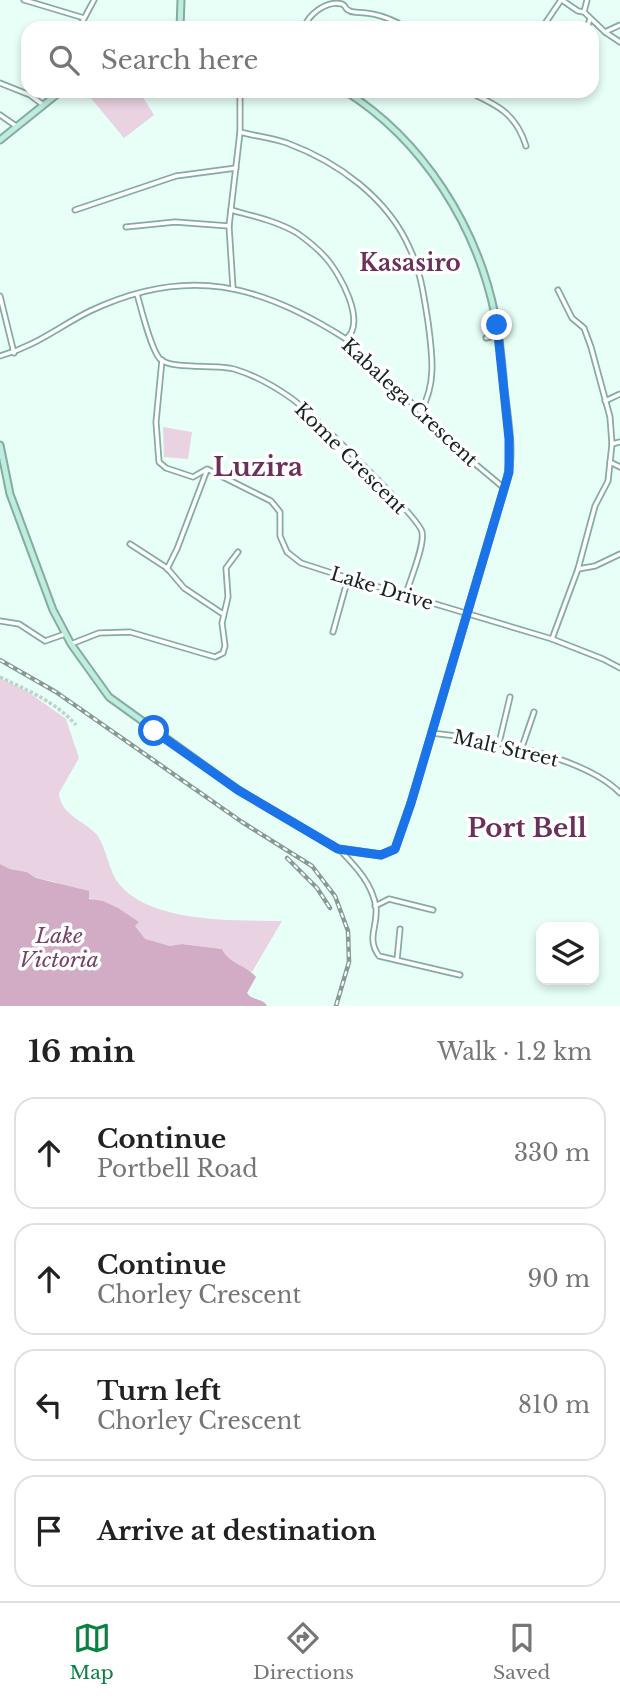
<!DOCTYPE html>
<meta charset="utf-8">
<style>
:root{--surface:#fff;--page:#f2f2f2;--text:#222;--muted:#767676;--line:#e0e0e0;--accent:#0b8043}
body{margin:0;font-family:"Libre Baskerville",serif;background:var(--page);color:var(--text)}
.controls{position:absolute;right:21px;bottom:21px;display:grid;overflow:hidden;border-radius:14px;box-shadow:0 4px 10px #0003}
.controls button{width:63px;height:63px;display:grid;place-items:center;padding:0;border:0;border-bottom:2px solid var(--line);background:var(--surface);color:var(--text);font:35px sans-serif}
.stop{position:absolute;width:21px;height:21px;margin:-16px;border:5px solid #1a73e8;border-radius:50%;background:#fff}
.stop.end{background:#1a73e8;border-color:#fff;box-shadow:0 2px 7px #0008}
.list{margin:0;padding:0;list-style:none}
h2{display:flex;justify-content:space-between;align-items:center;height:91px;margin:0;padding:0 28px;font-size:30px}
h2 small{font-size:23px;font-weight:400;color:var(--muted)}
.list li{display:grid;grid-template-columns:46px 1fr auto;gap:21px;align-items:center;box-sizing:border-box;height:112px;margin:0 14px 14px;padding:0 14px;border:2px solid var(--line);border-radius:21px}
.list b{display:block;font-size:26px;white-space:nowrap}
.list p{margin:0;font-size:23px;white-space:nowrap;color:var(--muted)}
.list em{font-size:23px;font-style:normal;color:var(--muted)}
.icon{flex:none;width:38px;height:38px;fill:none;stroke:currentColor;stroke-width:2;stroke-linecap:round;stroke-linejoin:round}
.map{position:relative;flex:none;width:620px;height:1006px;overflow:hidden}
.search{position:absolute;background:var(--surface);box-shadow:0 4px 10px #0003;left:21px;right:21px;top:21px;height:77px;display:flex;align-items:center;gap:18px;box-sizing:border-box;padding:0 24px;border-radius:21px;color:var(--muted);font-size:26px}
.sheet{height:595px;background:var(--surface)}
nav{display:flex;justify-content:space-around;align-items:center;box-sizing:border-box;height:98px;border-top:2px solid var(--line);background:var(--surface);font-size:19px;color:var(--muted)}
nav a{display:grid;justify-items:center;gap:4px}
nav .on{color:var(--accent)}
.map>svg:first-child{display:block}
.green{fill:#e9d2e1}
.water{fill:#d1acc4}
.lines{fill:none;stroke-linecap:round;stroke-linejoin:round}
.minor-tunnel{stroke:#bdd3cb;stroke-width:3.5;stroke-dasharray:3.5 2;stroke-linecap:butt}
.minor-casing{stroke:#86ac9e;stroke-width:7}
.secondary-casing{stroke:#86ac9e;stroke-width:9}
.minor{stroke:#fff;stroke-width:3.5}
.secondary{stroke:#bdece0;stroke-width:5}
.rail-casing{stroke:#879b94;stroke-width:4.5}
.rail{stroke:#fff;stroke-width:2;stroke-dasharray:5;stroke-linecap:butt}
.route{stroke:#1a73e8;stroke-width:9}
.labels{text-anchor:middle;stroke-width:7;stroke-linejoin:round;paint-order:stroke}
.street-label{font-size:19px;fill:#15241f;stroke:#fff}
.water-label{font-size:21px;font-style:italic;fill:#754366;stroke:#fff}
.quarter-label{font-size:23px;font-weight:bold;fill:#6b315b;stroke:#fff}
.district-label{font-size:26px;font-weight:bold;fill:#6b315b;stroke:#fff}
</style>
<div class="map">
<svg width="620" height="1006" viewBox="0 0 620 1006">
<rect width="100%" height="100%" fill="#e7fff6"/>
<g class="green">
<polygon points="85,91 139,91 154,115 124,138"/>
<polygon points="163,427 192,432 188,459 164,457"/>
<path d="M0,678L28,692L66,719L79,758L59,793C60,815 84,820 97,835C107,849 108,870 119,884C152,924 235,920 282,921L252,972C240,968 227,960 222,949L183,944L170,946L144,939L134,926L139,922L103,901H96L55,882L36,878L27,872L10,869L0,864Z"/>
</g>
<path class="water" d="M0,864L10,869L27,872L36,878L89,891V899L103,901L118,908L139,922L135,926L145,939L170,946L182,944L222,949C229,964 246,965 256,977L247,993C252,1001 263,998 267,1006H0Z"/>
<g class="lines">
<path class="minor-tunnel" d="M0,677C27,690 56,702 76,725"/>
<defs>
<g id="minor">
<polyline points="24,0 84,18"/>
<polyline points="562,0 578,11 584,12 605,32 620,42"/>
<polyline points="584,12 587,0"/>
<polyline points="79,28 94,0"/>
<path d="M304,28C308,15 326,0 342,4C348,7 343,8 350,11C354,13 361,12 366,13C377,14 388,18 398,23L400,28"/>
<polyline points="542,28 561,0"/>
<polyline points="587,28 590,19"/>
<polyline points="605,32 620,25"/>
<polyline points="0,83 30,95 42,104"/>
<path d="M467,91C497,105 516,113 526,146"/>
<polyline points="0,115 16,126"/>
<path d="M240,132C255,136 272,138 287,143C338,162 388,198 410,249C421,272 424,297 428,322C432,353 437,383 421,411"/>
<polyline points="75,210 176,176 236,168"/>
<path d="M231,210C253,216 277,221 297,233C307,240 318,249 326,258C340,274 367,322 346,339"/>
<polyline points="126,227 175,222 229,226"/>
<polyline points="233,288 229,226 240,132 240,91"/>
<polyline points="558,290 572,318 584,328 591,347 610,417 612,444 620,442"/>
<path d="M137,294C141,308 151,350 160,359C171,370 216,364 234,369C254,375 274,386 291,398C309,411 419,517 422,532C425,545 410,580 406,594"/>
<polyline points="0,296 14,353"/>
<polyline points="486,338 498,335"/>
<path d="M0,356C36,346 58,327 90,311C187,265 260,284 346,339L467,457L504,488"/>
<polyline points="162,360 156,422 159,462 166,468 193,477 207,469 271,501 280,512 280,536 287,552 301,563 332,573 552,639 603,659 620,668"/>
<polyline points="605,401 620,394"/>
<polyline points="610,462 620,467"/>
<polyline points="130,544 167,568 184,588 223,614"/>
<polyline points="167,569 177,549 207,470"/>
<polyline points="578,569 595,566 620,554"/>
<polyline points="0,621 19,624 45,641 65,634"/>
<polyline points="333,632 345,589 351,579"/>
<polyline points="552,639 578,569 595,506 608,481 612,444"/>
<polyline points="71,644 99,633 130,632 215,657 223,653 225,646 222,623 228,597 226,568 238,552"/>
<path d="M432,733C485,739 583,755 620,793"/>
<polyline points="499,743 510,697"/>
<polyline points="521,750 534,712"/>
<path d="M340,850C356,867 372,883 376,907C378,927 366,938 379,956L460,975"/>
<polyline points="375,906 389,899 433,910"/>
<polyline points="397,960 400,929"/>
</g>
<g id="secondary">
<polyline points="180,28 181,0"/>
<polyline points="0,140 61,91"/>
<path d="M0,445L10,494L53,610L71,644L109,697L238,790L338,849L381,855L395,849L411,803L507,479C514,450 507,418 504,389C502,364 500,339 495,315C477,226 423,140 345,91"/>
</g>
</defs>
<use href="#minor" class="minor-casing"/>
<use href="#secondary" class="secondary-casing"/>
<use href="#minor" class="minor"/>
<use href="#secondary" class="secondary"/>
<defs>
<g id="rail">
<polyline points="0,660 56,692 242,822 312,866 335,896 348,931 349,962 336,1006"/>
<polyline points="287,858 317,888 330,908"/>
</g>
</defs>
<use href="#rail" class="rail-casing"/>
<use href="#rail" class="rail"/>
</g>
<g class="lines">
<polyline class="route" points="154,731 238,790 338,849 381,855 395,849 411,803 509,472 509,439 497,325"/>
</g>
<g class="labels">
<g class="street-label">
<text transform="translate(410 402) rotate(43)" y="7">Kabalega Crescent</text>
<text transform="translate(351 458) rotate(45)" y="7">Kome Crescent</text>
<text transform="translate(382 588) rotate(17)" y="7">Lake Drive</text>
<text transform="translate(506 748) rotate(13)" y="7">Malt Street</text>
</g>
<g class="water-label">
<text x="59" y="943">Lake<tspan x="59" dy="24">Victoria</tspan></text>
</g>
<g class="quarter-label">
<text x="410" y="271">Kasasiro</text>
</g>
<g class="district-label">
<text x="258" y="476">Luzira</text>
<text x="527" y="837">Port Bell</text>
</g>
</g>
</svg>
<div class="controls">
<button><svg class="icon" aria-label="layers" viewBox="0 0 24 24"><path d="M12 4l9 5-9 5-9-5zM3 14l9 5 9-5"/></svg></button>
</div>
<div class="stop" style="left:154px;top:731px"></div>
<div class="stop end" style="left:497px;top:325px"></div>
<div class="search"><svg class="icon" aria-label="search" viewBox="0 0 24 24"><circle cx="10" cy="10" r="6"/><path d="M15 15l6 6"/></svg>Search here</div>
</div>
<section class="sheet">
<h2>16 min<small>Walk · 1.2 km</small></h2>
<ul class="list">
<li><svg class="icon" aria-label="ahead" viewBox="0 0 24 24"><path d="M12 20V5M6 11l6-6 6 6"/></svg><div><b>Continue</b><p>Portbell Road</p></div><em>330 m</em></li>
<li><svg class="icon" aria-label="ahead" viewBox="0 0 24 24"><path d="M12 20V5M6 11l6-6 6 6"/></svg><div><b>Continue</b><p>Chorley Crescent</p></div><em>90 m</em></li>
<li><svg class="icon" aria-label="left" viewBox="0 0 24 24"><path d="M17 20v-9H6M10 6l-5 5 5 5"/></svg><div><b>Turn left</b><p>Chorley Crescent</p></div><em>810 m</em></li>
<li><svg class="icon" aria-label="arrive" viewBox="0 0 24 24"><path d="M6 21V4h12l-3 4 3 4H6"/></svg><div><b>Arrive at destination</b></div></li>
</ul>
</section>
<nav>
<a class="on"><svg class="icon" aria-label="map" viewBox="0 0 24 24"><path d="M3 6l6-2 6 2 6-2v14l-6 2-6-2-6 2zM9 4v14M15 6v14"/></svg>Map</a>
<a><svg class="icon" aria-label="directions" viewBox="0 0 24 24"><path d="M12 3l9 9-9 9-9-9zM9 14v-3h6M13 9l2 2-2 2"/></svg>Directions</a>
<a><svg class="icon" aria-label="saved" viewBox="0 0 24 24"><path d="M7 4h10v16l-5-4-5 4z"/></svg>Saved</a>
</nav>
